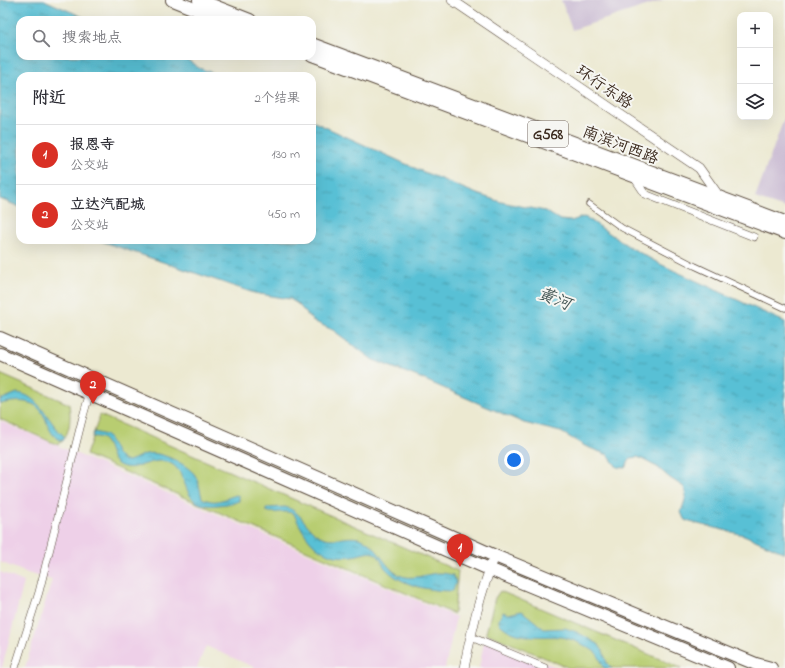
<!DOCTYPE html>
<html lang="zh">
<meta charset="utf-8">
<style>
:root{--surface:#fff;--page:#f2f2f3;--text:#2b2b33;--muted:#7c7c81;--line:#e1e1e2;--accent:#d93025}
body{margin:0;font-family:"Indie Flower","LXGW WenKai TC",sans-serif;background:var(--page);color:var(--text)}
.controls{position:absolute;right:12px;top:12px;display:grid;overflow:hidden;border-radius:8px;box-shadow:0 4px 16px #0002}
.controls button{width:36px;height:36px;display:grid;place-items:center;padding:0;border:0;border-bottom:1px solid var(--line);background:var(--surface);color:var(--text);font:20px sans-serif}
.you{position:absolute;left:514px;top:460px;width:14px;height:14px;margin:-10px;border:3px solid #fff;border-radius:50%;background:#1a73e8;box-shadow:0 0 0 6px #1a73e833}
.badge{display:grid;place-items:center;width:26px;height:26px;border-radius:50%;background:var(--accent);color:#fff;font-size:13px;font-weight:700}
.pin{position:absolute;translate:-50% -33px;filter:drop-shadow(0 1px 2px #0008)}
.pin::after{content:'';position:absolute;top:21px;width:14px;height:12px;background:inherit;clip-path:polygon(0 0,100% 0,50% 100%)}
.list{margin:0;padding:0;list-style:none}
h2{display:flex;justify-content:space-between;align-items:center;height:52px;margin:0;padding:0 16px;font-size:17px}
h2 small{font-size:13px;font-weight:400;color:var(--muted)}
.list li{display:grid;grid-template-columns:26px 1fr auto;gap:12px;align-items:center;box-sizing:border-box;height:60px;padding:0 16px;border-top:1px solid var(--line)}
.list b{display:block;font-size:15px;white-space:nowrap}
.list p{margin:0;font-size:13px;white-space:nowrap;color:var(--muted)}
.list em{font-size:13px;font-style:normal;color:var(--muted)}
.icon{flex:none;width:22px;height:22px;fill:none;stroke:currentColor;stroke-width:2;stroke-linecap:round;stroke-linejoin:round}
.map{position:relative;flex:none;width:785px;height:668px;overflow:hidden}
.search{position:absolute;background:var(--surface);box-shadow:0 4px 16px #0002;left:16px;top:16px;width:300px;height:44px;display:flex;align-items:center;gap:10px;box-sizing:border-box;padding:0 14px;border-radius:12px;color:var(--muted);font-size:15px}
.panel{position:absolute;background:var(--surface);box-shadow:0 4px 16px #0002;left:16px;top:72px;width:300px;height:172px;border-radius:12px}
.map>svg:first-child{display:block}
.built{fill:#eed0e8}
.industrial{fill:#ccbed4}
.green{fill:#b8cd71;stroke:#7a7c48}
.water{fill:url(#water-ripples);stroke:#4a757a}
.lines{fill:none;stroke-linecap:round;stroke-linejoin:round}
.pedestrian-casing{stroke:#564739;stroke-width:7}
.minor-casing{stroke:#564739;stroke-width:8}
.tertiary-casing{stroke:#564739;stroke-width:10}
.primary-casing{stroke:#564739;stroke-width:14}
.trunk-casing{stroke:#564739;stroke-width:14}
.pedestrian{stroke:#fff;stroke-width:5.5}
.minor{stroke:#fff;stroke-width:7}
.tertiary{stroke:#fff;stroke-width:9}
.primary{stroke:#fff;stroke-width:12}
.trunk{stroke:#fff;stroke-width:12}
.labels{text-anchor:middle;stroke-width:4;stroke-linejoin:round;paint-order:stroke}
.shield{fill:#f6f6f2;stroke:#73675e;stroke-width:1}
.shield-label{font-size:15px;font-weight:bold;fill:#3b2a1e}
.street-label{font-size:16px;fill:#3b2a1e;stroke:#f6f6f2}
.water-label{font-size:17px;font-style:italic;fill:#445755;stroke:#f6f6f2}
</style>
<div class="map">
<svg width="785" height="668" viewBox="0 0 785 668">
<defs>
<pattern id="water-ripples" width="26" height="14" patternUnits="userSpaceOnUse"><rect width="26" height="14" fill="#58c0d5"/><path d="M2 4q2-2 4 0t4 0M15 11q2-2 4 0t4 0" fill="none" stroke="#4a9cac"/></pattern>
</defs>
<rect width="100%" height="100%" fill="#f6f6f2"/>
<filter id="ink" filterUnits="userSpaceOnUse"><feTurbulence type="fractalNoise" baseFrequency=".025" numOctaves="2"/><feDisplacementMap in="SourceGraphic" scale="8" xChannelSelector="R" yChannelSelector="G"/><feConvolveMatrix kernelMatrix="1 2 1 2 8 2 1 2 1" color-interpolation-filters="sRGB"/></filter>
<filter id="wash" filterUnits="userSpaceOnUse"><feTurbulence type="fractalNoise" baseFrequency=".012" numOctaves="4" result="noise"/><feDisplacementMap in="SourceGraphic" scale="16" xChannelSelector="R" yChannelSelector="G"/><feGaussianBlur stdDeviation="0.9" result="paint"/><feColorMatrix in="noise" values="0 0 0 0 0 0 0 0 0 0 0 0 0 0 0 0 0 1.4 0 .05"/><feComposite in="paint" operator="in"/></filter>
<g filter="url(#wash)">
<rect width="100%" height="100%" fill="#ece9d1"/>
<g class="built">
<polygon points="0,421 456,617 445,668 256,668 206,646 197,668 25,668 52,580 27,573 0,562"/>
<polygon points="0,572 24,582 2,668 0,668"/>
<polygon points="485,637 558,668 479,668"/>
</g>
<g class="industrial">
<polygon points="561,0 664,0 572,30"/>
<polygon points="785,116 785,208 755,198"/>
</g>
<g class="green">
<path d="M0,374L69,404C71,418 71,435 58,445L0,419Z"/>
<polygon points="100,415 458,571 454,614 86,455"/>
<polygon points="500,591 681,668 569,668 486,633 495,598"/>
</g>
<g class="water">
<polygon points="0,0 44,0 90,20 20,20 20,56 182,56 199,68 221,76 20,76 20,207 0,199"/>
<polygon points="312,121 419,170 477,194 501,202 545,211 560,220 571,221 583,217 587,218 628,246 660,264 785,322 785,553 744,535 690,522 684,519 681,512 686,497 684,487 670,478 657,467 638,457 631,458 625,468 617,467 608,455 585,446 561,432 524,423 418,377 373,360 333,330 313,321 298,304 290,299 254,293 98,240 312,240"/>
<path d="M17,393C39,394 49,424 65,437L63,441C37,434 58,391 0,404V400Z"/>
<path d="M94,432L106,435C113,442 114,454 123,460C130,464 139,455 146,454C159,450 187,464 195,475C199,481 200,491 202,498C216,505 223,499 236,495L239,496V501C234,504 225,504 218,505C178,510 192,474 170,463C153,455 136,474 119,465C105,457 113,435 92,437Z"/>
<path d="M285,507C301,510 306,529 320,536C333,543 346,535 359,538C378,543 383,567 399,575C412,581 425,574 438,573C443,573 449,574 453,575L456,582L453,591C430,591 403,586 387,570C382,566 381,556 374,553C369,551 359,555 353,556C321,561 306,540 294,514C284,509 275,515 266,511V508Z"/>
<path d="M522,611L544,629L565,628L577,632L598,644L603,651L607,663L612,668H604C601,663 600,656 595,652C587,646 571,638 561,637C540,635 516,641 499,623V619L503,612L508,614Z"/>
</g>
</g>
<g filter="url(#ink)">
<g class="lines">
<defs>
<polyline id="pedestrian" points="589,204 622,228 695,266 785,308"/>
<g id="minor">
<polyline points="633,176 645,194 754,237"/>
<polyline points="471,637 545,668"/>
<polyline points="15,668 39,592 82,420 94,378"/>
</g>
<g id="tertiary">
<polyline points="452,0 699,168 721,199"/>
<path d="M464,668C472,630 480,592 495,556"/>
</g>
<g id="primary">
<polyline points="0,338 444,533 495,556 756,664 771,668"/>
<polyline points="0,354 489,569 728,668"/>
</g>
<g id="trunk">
<polyline points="172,0 222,20"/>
<polyline points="199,0 250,20"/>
<polyline points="312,44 785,222"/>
<polyline points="312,55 785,233"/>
</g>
</defs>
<use href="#pedestrian" class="pedestrian-casing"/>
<use href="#minor" class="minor-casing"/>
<use href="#tertiary" class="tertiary-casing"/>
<use href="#primary" class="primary-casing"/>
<use href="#trunk" class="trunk-casing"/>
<use href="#pedestrian" class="pedestrian"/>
<use href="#minor" class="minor"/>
<use href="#tertiary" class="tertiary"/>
<use href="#primary" class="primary"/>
<use href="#trunk" class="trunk"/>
</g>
</g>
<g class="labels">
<rect class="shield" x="528" y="121" width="40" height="26" rx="3"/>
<g class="shield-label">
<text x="548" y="139">G568</text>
</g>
<g class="street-label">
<text transform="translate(605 86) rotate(34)" y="6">环行东路</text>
<text transform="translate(621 144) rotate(21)" y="6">南滨河西路</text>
</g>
<g class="water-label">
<text transform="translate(555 298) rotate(22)" y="6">黄河</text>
</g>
</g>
</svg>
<div class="controls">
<button>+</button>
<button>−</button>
<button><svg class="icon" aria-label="layers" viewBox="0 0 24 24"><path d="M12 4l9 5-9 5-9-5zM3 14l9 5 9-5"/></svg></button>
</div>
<div class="you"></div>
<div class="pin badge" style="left:460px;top:567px">1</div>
<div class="pin badge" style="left:93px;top:404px">2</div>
<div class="search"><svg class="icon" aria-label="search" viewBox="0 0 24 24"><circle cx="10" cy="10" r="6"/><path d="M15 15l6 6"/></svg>搜索地点</div>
<section class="panel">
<h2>附近<small>2个结果</small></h2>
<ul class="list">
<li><span class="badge">1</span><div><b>报恩寺</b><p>公交站</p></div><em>130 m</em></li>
<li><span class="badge">2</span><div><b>立达汽配城</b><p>公交站</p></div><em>450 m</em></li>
</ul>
</section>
</div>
